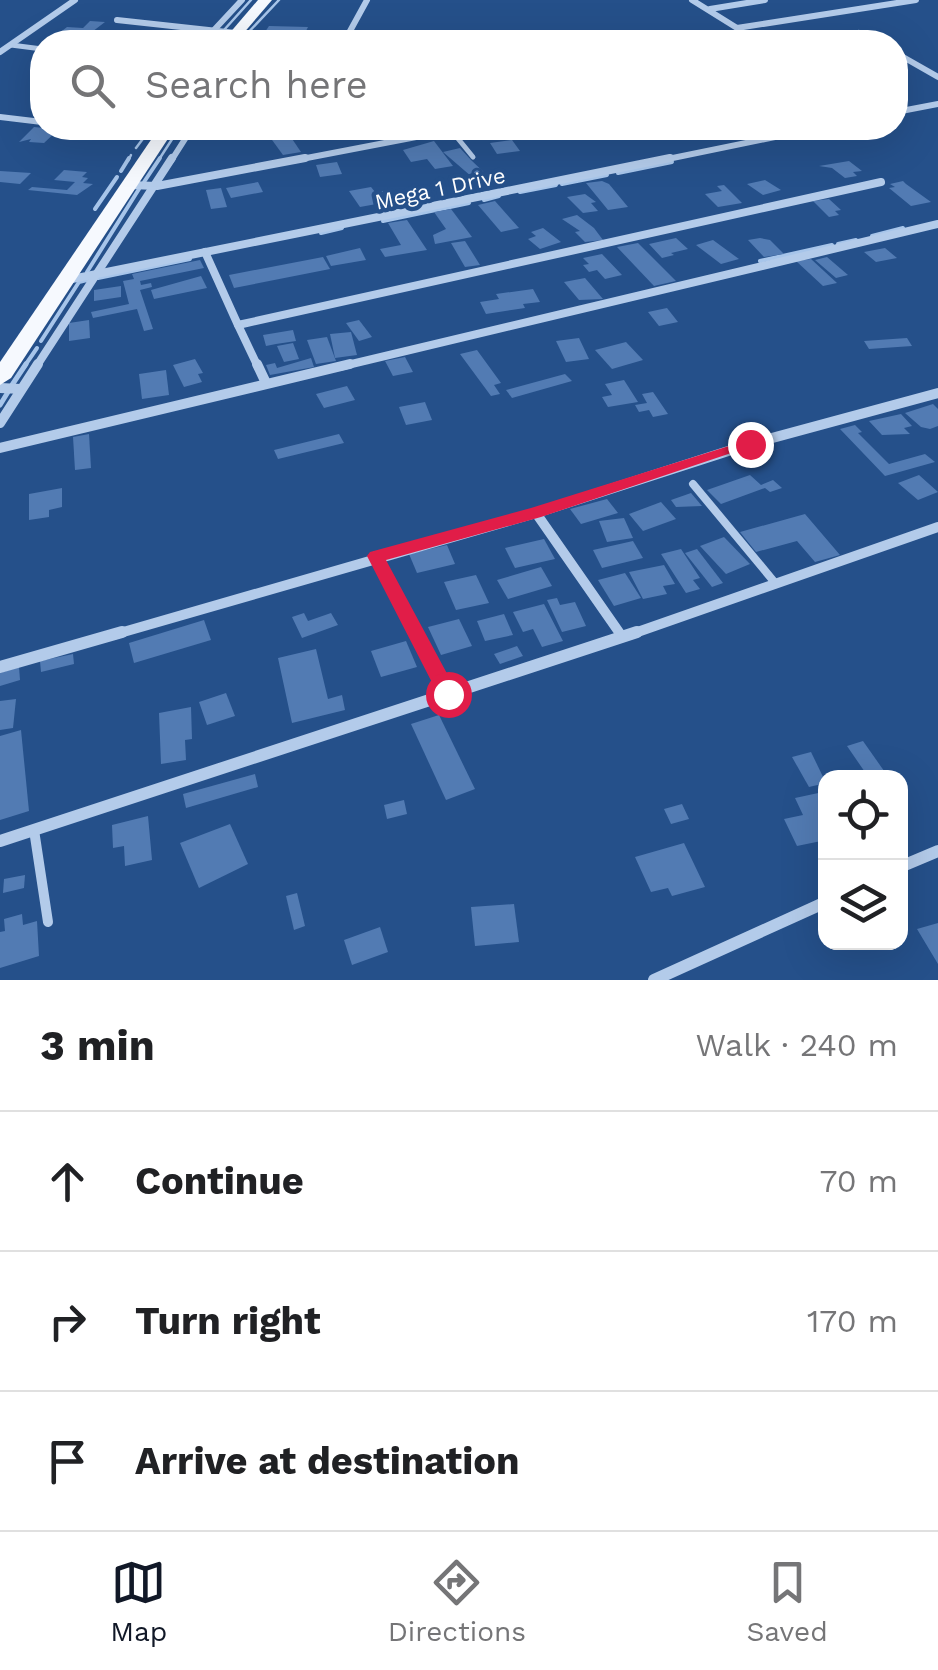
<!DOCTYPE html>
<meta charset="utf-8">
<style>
:root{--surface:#fff;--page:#f6f6f6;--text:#202124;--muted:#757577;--line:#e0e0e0;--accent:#111827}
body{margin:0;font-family:"Work Sans",sans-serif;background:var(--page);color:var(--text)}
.controls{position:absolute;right:30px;bottom:30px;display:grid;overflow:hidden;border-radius:20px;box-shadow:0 10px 40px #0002}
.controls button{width:90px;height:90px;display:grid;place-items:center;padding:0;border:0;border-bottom:2px solid var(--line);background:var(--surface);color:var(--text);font:50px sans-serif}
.stop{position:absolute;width:30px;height:30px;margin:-22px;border:8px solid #e11d48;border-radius:50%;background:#fff}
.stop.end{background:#e11d48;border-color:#fff;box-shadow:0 2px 10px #0008}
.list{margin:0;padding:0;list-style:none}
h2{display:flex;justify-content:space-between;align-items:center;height:130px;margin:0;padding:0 40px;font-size:42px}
h2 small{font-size:32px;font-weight:400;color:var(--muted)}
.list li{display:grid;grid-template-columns:65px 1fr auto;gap:30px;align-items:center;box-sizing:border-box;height:140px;padding:0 40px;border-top:2px solid var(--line)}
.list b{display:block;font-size:38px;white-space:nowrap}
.list em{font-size:32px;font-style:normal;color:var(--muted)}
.icon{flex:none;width:55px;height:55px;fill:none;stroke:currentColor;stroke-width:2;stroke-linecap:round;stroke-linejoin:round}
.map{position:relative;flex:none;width:938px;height:980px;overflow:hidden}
.search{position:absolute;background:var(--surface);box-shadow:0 10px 40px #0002;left:30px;right:30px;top:30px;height:110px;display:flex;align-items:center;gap:25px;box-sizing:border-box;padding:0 35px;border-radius:40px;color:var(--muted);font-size:38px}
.sheet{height:550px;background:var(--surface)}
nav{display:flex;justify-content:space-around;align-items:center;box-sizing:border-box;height:140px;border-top:2px solid var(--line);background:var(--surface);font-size:28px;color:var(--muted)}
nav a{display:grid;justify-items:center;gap:5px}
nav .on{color:var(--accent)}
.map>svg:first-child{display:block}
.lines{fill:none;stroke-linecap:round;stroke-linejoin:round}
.stream-far2{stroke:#a7c5ea;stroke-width:2.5}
.stream-far1{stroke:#a7c5ea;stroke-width:4}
.stream{stroke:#a7c5ea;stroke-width:5}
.building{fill:#527bb3}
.lane-far2{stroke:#b3cbea;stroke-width:5}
.lane-far1{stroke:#b3cbea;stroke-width:8}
.lane{stroke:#b3cbea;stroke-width:10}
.street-far3{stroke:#b3cbea;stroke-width:6}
.street-far2{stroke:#b3cbea;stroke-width:8}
.street-far1{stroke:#b3cbea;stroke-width:10}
.street{stroke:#b3cbea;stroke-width:12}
.primary{fill:#f6f9fe;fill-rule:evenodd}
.route{fill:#e11d48}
.labels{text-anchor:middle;stroke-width:9;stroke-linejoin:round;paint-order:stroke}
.far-street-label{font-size:22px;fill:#fff;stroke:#25508a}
</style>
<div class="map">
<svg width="938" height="980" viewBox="0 0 938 980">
<rect width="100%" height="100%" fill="#25508a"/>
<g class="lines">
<g class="stream-far2">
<polyline points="224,30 251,0"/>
<polyline points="243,38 279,0"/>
<polyline points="213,42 221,33"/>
<polyline points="136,148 145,136"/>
<polyline points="128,161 131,155"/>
<polyline points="158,161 178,130"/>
</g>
<g class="stream-far1">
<polyline points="121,171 129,158"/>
<polyline points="618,173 672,162"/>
<polyline points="144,182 160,158"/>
<polyline points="562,184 607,175"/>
<polyline points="520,192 556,185"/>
<polyline points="484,200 499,196"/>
<polyline points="95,209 117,177"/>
<polyline points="383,221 469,203"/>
<polyline points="321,233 342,228"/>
<polyline points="872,236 903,228"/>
<polyline points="838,244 856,240"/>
<polyline points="760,261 832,245"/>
<polyline points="87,272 139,189"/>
<polyline points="98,278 190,259"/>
<polyline points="41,341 79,282 87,280"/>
<polyline points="24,367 37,348"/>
</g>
<g class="stream">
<polyline points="12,385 26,364"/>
<polyline points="0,405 8,392"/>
</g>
</g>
<g class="building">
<polygon points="90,21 105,22 88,35 75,34 64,42 48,42 67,27 83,28"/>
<polygon points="269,26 308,27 305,33 265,32"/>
<polygon points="34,127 44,128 60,128 44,143 29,142 31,139 19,142"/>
<polygon points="286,130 301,152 283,155 267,133"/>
<polygon points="512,140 520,151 497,154 490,143"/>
<polygon points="434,141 453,166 435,169 427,159 411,162 403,150"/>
<polygon points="460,148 471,160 492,180 479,183 443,152"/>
<polygon points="849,161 862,171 853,172 857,176 845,178 832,168 819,166"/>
<polygon points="337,162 342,174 320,177 316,165"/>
<polygon points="64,170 87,172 82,177 88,178 83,183 93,184 77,195 28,190 32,187 67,190 75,182 54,180"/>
<polygon points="0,171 31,173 20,184 0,182"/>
<polygon points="765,180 781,190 763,195 747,184"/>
<polygon points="602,181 609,184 628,207 608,210 586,183"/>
<polygon points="903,181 906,184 931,202 911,206 889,188 895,187 890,184"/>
<polygon points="258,182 263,192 231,198 226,188"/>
<polygon points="724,185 742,203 718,207 705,194 722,191 717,186"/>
<polygon points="371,187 375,192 384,191 386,195 377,196 382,203 360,207 349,191"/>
<polygon points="221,188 227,207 211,209 206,190"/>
<polygon points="585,194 596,202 591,203 598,211 583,213 567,197"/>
<polygon points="829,199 841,210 835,211 839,215 829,217 813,201"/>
<polygon points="495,201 519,228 501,232 478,205"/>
<polygon points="451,209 472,237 435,244 433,235 446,229 434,212"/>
<polygon points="577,215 594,228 603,240 585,242 575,232 580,231 562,219"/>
<polygon points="407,220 427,250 385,257 380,249 401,245 388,223"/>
<polygon points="543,228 561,242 540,249 528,239 536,236 531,232"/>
<polygon points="676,238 688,249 671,253 674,255 662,258 649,244"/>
<polygon points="760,238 770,240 784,254 764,257 748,240"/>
<polygon points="713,240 739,259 721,264 696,245"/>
<polygon points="465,241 480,265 465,267 451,243"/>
<polygon points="638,243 676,281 654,286 617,247"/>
<polygon points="360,248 366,260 331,266 326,256"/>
<polygon points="885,248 897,258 876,262 864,252"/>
<polygon points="602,254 622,275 605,279 597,270 589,272 583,265 589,264 583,258"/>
<polygon points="323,257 330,269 234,288 229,275"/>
<polygon points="827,257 848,275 836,278 815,260"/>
<polygon points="811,259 837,283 823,286 796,261"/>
<polygon points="200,260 204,268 140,281 141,285 151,283 152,287 140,290 153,329 144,331 137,309 93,318 91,312 129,304 123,281 134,279 132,274"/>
<polygon points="201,276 207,288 154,299 151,290"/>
<polygon points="585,278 603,299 579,300 564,282"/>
<polygon points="121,286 121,297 94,301 94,290"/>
<polygon points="533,289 540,302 523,304 525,308 486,314 480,302 499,299 496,294"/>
<polygon points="667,308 678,322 659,326 648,312"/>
<polygon points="89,320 90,338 69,341 69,323"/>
<polygon points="359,320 372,337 359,341 346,323"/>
<polygon points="293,330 296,341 276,344 275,341 276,344 266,346 263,335"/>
<polygon points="351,332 357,355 335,358 330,334"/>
<polygon points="327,337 336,361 316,364 307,340"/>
<polygon points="579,338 589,359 566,362 556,341"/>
<polygon points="907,338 912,346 869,349 864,341"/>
<polygon points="626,342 643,360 612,369 595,350"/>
<polygon points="293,343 299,359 284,362 277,346"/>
<polygon points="477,350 501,383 494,385 500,394 491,396 460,354"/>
<polygon points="405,357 413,372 393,376 385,361"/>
<polygon points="311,358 314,367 270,375 266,365 275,363 277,368"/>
<polygon points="195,359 203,373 198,374 202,382 184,387 173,365"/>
<polygon points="166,370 169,395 142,399 139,374"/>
<polygon points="565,374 572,381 512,398 506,390"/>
<polygon points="624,380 638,402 608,407 602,397 612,395 605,384"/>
<polygon points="347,386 355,400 324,408 316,394"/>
<polygon points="653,392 668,414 653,417 649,410 639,412 635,405 647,403 642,394"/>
<polygon points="425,402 432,420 406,425 399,407"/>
<polygon points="933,404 938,409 938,426 930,429 921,427 905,413"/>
<polygon points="901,414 912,426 904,428 910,434 882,435 869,421"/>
<polygon points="855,425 862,432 858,433 889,464 925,454 935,462 885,476 840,429"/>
<polygon points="89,434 91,468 75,470 73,437"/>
<polygon points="339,434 344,443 278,459 274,450"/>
<polygon points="750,475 761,485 773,480 782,488 770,492 765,488 721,504 707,490"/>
<polygon points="919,475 938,492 918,500 898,483"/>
<polygon points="62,488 62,507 49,510 49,517 29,520 29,494"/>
<polygon points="691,493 702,506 676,507 671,500"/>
<polygon points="607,499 618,513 581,524 570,509"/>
<polygon points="661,502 676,519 643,531 629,514"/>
<polygon points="805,514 840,555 815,562 797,541 756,552 740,532"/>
<polygon points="624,518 633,538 607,542 599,521"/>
<polygon points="724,537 750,564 726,574 700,546"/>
<polygon points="544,539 555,559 515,568 505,548"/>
<polygon points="633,541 643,558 602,568 593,550"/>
<polygon points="447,545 455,564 417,573 409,554"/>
<polygon points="681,549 700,578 693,580 700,589 686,593 661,554"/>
<polygon points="697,549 723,583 712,587 685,553"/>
<polygon points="664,565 675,584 663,586 667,594 643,599 629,572"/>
<polygon points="541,567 552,586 508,599 497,580"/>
<polygon points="625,573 641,598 614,606 598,580"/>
<polygon points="476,575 489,603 456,610 444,582"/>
<polygon points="557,598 560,605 575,602 586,626 562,632 547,600"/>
<polygon points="544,604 563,641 542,647 533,629 523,632 513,612"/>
<polygon points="304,613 308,621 331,613 338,625 302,638 292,617"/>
<polygon points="504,614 513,635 485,641 477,621"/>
<polygon points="459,619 472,646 441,655 428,627"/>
<polygon points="204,620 211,640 134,663 129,643"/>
<polygon points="406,641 417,667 381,677 371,651"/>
<polygon points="517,646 523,656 500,664 494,654"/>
<polygon points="316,649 328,699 342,695 345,710 292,723 278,658"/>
<polygon points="73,654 74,664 41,672 40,661"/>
<polygon points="19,667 20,680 0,686 0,673"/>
<polygon points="226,693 235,716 207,725 199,702"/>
<polygon points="16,699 13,728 0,730 0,701"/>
<polygon points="191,707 192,739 185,740 186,760 161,764 159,713"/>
<polygon points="439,715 475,789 446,800 411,724"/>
<polygon points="21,730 29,811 0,820 0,736"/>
<polygon points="863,741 889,778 869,778 847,746"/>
<polygon points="811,752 826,783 809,787 792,757"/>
<polygon points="255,774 258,787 186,808 183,794"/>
<polygon points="823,792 826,840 797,846 784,819 803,815 795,798"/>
<polygon points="404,800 407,814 387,819 384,805"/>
<polygon points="682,804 689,819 671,824 664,809"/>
<polygon points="148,816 152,860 125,866 124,846 113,848 112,825"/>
<polygon points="230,824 248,864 199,888 180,843"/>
<polygon points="684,843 705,887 672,896 668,888 651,892 635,857"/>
<polygon points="25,875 24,888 3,893 4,879"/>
<polygon points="297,893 305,926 294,930 286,896"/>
<polygon points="514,904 519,942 475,946 471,907"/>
<polygon points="22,914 23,925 37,921 39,956 0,968 0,932 5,931 4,919"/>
<polygon points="938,923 938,964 917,929"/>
<polygon points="380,927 388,952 352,965 344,940"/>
</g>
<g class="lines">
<g class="lane-far2">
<polyline points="11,45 42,49"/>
<polyline points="451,130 473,157"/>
</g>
<polyline class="lane-far1" points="693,484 776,584"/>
<polyline class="lane" points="34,830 48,922"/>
<g class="street-far3">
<polyline points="692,0 737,28 916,0"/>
<polyline points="710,9 765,0"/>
<polyline points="117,20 236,33"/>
<polyline points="214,30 242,0"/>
<polyline points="859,33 876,42"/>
<polyline points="231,40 307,42"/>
<polyline points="344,42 367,0"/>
<polyline points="380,42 430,35"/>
<polyline points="0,52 75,0"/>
<polyline points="896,53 938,77"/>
<polyline points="896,112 938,104"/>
<polyline points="0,117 42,122"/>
<polyline points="93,128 161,135"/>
<polyline points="171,161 192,128"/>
<polyline points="291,161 463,128"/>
<polyline points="658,161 819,128"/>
</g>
<g class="street-far2">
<polyline points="130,185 157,186 305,158"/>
<polyline points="205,252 238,325 881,182"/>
<polyline points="67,280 670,158"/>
<polyline points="238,325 258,367"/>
<polyline points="36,367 172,158"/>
<polyline points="339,367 938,224"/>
</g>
<g class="street-far1">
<polyline points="257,364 266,383"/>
<polyline points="0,388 21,389"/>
<polyline points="0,423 38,364"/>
<polyline points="0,448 350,364"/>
<polyline points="536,513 621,635"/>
<polyline points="376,556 417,635"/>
<polyline points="113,635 536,513 750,444 938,393"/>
<polyline points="629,635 938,527"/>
</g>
<g class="street">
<polyline points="416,632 448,694"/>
<polyline points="0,667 122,632"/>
<polyline points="0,841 637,632"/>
<polyline points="900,867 938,851"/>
<polyline points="654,980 826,902"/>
</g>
<g class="primary">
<polygon points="258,0 272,0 236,42 222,42"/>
<polygon points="159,128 175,128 11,378 0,385 0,362"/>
</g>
</g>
<polygon class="route" points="745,441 758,444 541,517 386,560 458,694 448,702 441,700 367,556 370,552 531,508"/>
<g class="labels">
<g class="far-street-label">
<text transform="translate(440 188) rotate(-12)" y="8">Mega 1 Drive</text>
</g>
</g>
</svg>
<div class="controls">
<button><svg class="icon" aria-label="locate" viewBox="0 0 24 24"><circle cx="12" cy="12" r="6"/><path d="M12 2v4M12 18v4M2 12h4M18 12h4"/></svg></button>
<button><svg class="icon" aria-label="layers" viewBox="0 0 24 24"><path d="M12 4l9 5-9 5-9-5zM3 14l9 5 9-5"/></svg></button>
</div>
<div class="stop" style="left:448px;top:694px"></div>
<div class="stop end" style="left:750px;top:444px"></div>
<div class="search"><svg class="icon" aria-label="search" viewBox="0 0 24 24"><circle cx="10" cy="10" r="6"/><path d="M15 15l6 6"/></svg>Search here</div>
</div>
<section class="sheet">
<h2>3 min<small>Walk · 240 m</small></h2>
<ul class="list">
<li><svg class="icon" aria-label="ahead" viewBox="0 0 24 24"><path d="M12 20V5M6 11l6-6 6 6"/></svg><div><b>Continue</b></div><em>70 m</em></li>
<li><svg class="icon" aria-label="right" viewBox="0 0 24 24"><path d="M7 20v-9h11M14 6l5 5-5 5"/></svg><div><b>Turn right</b></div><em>170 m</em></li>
<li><svg class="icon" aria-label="arrive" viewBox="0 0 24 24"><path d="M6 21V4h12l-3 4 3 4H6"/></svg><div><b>Arrive at destination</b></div></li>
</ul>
</section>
<nav>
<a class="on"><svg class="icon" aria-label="map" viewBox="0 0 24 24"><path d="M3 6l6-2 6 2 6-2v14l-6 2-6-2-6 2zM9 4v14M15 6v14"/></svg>Map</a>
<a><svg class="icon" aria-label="directions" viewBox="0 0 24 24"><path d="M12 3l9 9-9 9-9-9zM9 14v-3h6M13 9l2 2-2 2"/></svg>Directions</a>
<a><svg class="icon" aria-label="saved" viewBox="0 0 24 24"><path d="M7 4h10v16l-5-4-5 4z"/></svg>Saved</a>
</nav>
